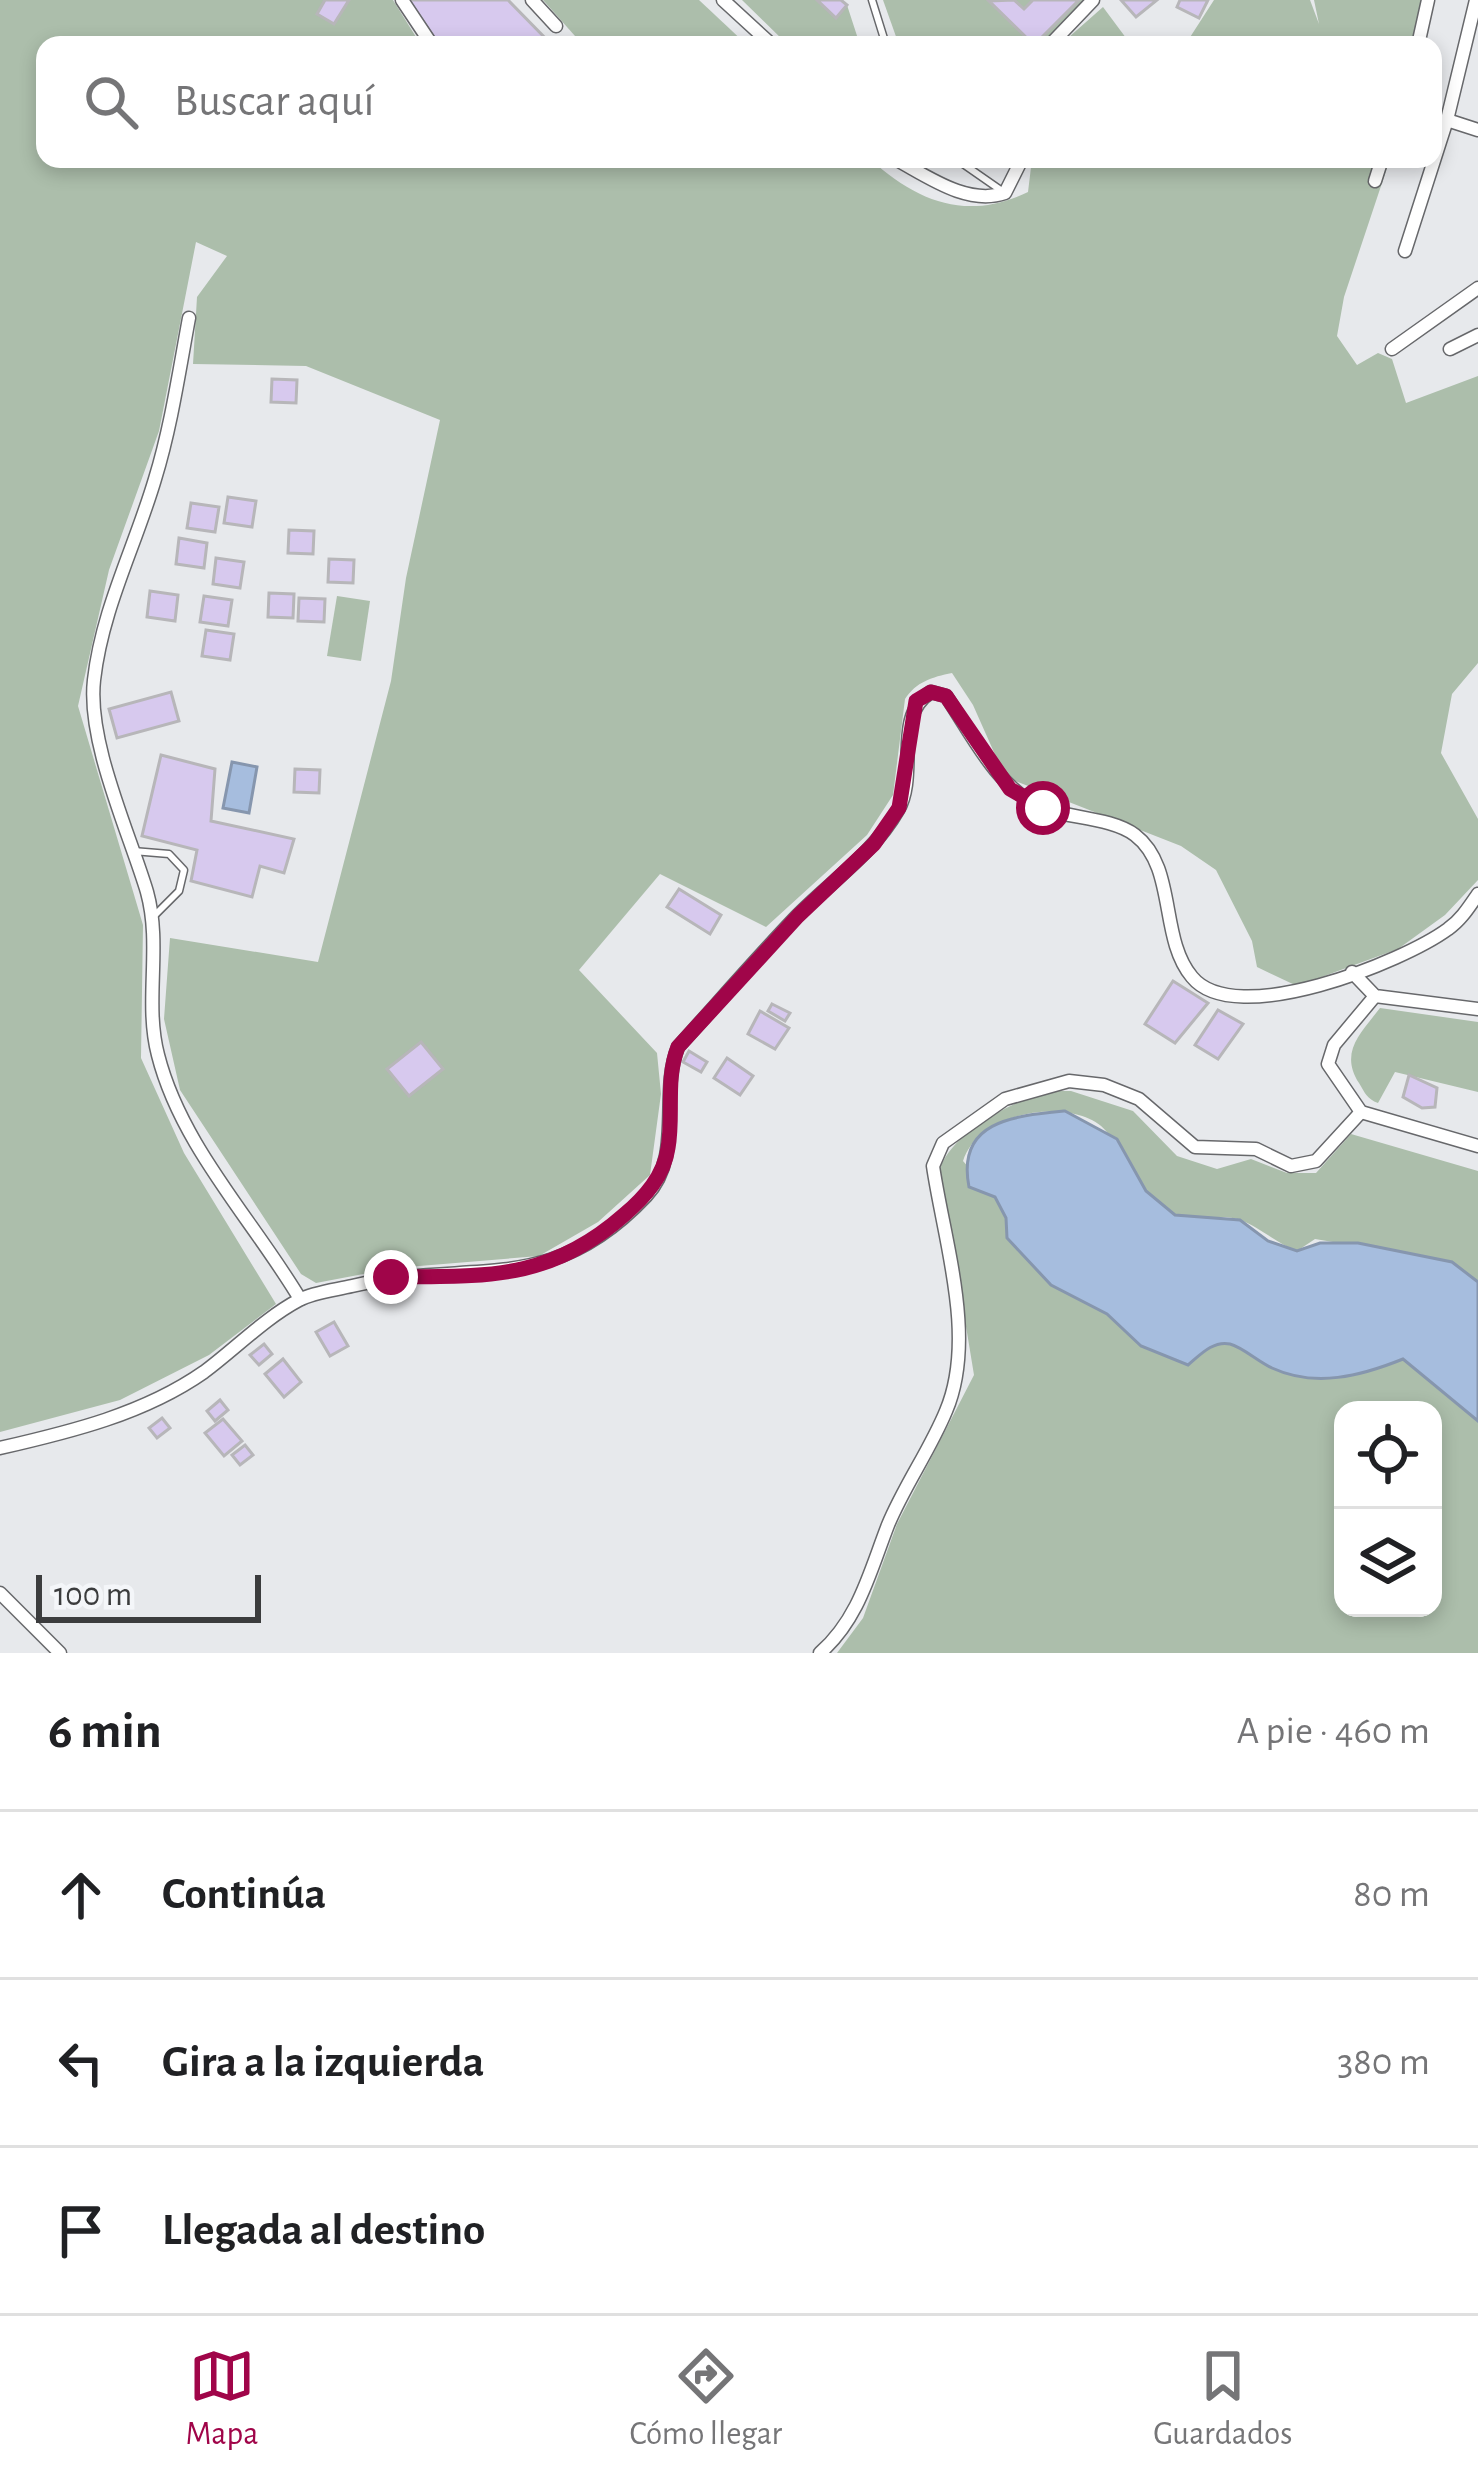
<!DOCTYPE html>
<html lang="es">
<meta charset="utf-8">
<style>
:root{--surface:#fff;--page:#f6f6f6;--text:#202124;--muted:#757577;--line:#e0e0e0;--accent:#a00549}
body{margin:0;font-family:"Alegreya Sans",sans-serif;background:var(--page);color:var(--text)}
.controls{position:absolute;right:36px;bottom:36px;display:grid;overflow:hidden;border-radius:24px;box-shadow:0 6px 18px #0003}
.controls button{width:108px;height:108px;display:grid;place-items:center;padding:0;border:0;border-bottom:3px solid var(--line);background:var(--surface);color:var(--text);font:60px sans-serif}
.scale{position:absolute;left:36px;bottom:30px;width:225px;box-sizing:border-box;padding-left:12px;border:6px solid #3b3c3d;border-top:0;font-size:33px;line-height:42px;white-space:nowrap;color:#3b3c3d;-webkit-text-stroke:9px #f4f6f9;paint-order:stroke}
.stop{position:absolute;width:36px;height:36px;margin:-27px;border:9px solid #a00549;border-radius:50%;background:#fff}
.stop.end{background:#a00549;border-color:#fff;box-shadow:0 3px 12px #0008}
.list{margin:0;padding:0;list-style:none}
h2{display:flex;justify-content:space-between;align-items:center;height:156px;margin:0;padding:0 48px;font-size:51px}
h2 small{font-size:39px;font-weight:400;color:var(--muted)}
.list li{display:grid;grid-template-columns:78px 1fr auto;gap:36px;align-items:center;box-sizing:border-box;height:168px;padding:0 48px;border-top:3px solid var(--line)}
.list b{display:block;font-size:45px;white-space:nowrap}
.list em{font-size:39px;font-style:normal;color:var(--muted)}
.icon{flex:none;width:66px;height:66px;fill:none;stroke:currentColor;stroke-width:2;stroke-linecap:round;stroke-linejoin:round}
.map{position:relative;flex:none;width:1478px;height:1653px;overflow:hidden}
.search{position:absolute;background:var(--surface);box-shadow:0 6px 18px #0003;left:36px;right:36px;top:36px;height:132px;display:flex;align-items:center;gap:30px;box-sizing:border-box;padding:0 42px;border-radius:24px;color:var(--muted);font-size:45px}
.sheet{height:660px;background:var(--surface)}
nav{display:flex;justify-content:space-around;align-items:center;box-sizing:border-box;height:168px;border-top:3px solid var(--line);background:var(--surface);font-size:33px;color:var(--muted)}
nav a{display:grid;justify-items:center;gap:6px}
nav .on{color:var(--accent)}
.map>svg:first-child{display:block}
.green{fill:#acbeab;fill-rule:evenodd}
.water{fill:#a6bdde;stroke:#8696ae;stroke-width:3}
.building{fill:#d7c9ee;stroke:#b7b6b9;stroke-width:3}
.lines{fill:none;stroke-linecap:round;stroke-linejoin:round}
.service-casing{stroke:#67686b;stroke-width:9}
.minor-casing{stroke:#67686b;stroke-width:15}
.service{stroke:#fff;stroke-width:6}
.minor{stroke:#fff;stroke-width:12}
.route{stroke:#a00549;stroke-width:15}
</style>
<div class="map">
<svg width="1478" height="1653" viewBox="0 0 1478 1653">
<rect width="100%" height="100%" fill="#e7e9ec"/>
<g class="green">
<path d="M0,0H393L421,45H45V159H870C919,203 967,221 1028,192L1032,159H1390L1344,297L1337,336L1357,365L1378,353L1392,359L1406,403L1478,376V663L1452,694L1441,753L1478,819V880L1445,915L1398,949L1297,986L1257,967L1252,941L1216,870L1181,846L1005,777L973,705L952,673C932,677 916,682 905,699L893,795L867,835L766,927L660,874L579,970L657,1053L661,1094L650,1175L598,1222L539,1256L395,1268L316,1283L301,1274L180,1090L164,1019L170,938L318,962L391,681L406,578L440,420L306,366L193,364L197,297L227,256L196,242L159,431L109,570L78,706L143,925L141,1058L184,1153L276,1304L209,1355L120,1400L0,1432Z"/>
<polygon points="543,0 699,0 747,45 583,45"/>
<polygon points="742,0 817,0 836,17 847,5 860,45 788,45"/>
<polygon points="883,0 1086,0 1040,45 899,45"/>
<polygon points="1214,0 1310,0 1319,24 1314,0 1434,0 1424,45 1185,45"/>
<polygon points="1103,7 1129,42 1148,45 1060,45"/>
<polygon points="337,596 370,601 361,661 327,656"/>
<path d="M1380,1008L1478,1022V1092L1395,1072L1378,1103C1367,1099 1365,1093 1359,1083C1339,1052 1361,1033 1380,1008Z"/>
<path d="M1047,1091H1071L1133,1111L1177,1156L1217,1169L1251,1159L1287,1173H1316L1351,1134L1478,1171V1282L1452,1262L1315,1239L1297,1251C1276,1243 1258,1226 1240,1220C1221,1213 1196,1223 1175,1215C1133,1199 1131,1162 1106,1131C1086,1107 1036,1108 1009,1119C987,1129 971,1138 963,1161L995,1197L1006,1218L1007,1238L1051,1285L1104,1312L1141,1346L1230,1344L1285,1373L1328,1379L1403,1359L1478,1421V1653H837L863,1618L897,1524L974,1375L940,1168C955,1130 1009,1104 1047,1091ZM1343,1410H1433V1608H1343Z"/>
</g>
<g class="water">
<polygon points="232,762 257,767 249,813 223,808"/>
<path d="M1065,1111L1117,1139L1146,1191L1175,1215L1240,1220L1268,1241L1297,1251L1320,1243H1358L1452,1262L1478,1282V1421L1403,1359C1361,1376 1315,1388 1272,1368C1259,1362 1242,1347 1230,1344C1213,1340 1199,1356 1188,1365L1141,1346L1107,1314L1051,1285L1007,1238L1006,1218L995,1197L969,1187C956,1121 1013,1116 1065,1111Z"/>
</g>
<g class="building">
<polygon points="325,0 349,0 334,24 317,14"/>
<polygon points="409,0 508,0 552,45 439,45"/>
<polygon points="817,0 841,0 847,5 836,18"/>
<polygon points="1014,0 1024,9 1033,0 1079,0 1034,45 989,1"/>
<polygon points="1121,0 1157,0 1136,17"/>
<polygon points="1180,0 1208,0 1199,18 1177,7"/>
<polygon points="272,379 297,380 296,403 271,402"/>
<polygon points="228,497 256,501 252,527 224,523"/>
<polygon points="191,503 219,507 215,532 187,528"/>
<polygon points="289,530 314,531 313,554 288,553"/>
<polygon points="179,538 207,543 204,568 176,564"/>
<polygon points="216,558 244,562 240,588 213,584"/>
<polygon points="329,559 354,560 353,583 328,582"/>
<polygon points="150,591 178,595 175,621 147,617"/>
<polygon points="269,593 294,594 293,618 268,617"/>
<polygon points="204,596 232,600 228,626 200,622"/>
<polygon points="299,598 325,599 324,622 298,621"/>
<polygon points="206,630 234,634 230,660 202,656"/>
<polygon points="171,692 179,721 117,738 109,709"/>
<polygon points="161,755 215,769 211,821 294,839 284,873 260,866 252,897 191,881 197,850 142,836"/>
<polygon points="295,769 320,770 319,793 294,792"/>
<polygon points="679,889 721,915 710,934 667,907"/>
<polygon points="1173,981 1208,1003 1175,1043 1145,1024"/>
<polygon points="772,1004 790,1013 785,1021 768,1011"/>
<polygon points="1218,1010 1243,1024 1218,1059 1195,1045"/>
<polygon points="760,1011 789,1028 775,1049 748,1034"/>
<polygon points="421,1042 443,1069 409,1096 387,1069"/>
<polygon points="689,1051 707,1062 701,1072 683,1062"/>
<polygon points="727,1058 753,1076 740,1095 714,1078"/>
<polygon points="1409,1075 1437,1088 1435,1107 1422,1108 1403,1097"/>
<polygon points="334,1322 348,1346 330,1356 316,1332"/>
<polygon points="264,1344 272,1354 259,1365 250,1355"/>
<polygon points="283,1359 301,1382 284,1397 265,1374"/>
<polygon points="220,1400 228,1410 215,1421 207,1411"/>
<polygon points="162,1418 170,1428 157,1438 149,1428"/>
<polygon points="223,1419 242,1441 224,1456 205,1433"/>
<polygon points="245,1445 253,1455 240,1465 232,1455"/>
</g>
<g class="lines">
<defs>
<g id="service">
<polyline points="872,0 886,45"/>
<polyline points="956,159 1002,191"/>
<polyline points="133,851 169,854 184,870 179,891 154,916"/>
</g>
<g id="minor">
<polyline points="402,0 432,45"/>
<polyline points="532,0 556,26"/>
<polyline points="723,0 772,45"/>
<polyline points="1050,45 1093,0"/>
<polyline points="1418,45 1428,0"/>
<polyline points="1447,120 1478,130"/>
<path d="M895,159C927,176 967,206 1005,193L1022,159"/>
<polyline points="1375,181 1382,159"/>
<polyline points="1405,251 1447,120 1476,0"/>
<path d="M189,318C179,372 171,427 155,479C135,547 102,609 94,680C87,742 129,832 147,892C162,946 144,1002 158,1055C181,1146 253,1220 300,1299"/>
<polyline points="1392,349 1478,288"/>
<polyline points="1450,349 1478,335"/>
<polyline points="1352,972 1375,996 1478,1009"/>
<polyline points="1375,996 1334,1045 1328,1064 1361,1112 1478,1146"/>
<path d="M0,1448C70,1432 144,1414 204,1372C235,1349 265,1318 299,1300C314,1292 335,1290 352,1286C471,1258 549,1299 646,1196C684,1156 659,1094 678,1047C717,1004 756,959 796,917C830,882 873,854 898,810C919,774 892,716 931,692L946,696C973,736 999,793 1048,810C1074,818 1114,819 1135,835C1177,867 1159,938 1192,977C1235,1030 1403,962 1448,929C1461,920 1469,907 1478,894"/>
<polyline points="0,1593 60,1653"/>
<path d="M820,1653C859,1619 870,1571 888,1525C904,1486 930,1450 946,1411C977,1338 944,1241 933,1166L943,1143L1005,1099L1069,1081L1104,1085L1139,1099L1195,1147L1256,1149L1291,1166L1316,1161L1361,1112"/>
</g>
</defs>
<use href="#service" class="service-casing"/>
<use href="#minor" class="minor-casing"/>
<use href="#service" class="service"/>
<use href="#minor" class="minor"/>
</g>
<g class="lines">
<path class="route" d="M391,1277C487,1276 549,1281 624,1215C645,1197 664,1176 668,1148C674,1114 665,1080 678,1047L798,916L874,844L899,808L916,701L931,692L946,696L1010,789L1043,808"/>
</g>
</svg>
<div class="controls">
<button><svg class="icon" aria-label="locate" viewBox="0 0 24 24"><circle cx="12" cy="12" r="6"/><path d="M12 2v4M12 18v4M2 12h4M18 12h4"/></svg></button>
<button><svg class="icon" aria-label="layers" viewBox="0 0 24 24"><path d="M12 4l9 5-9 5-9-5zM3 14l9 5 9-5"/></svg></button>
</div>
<div class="scale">100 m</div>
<div class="stop" style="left:1043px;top:808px"></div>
<div class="stop end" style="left:391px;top:1277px"></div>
<div class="search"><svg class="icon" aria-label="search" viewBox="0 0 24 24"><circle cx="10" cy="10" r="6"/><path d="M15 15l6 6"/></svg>Buscar aquí</div>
</div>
<section class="sheet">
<h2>6 min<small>A pie · 460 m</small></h2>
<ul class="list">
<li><svg class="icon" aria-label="ahead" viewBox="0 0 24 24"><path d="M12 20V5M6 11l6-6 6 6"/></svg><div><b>Continúa</b></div><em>80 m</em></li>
<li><svg class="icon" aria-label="left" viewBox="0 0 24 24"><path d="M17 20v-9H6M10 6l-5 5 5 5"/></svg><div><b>Gira a la izquierda</b></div><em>380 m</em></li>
<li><svg class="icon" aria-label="arrive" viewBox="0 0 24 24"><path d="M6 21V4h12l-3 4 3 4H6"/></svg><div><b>Llegada al destino</b></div></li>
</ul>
</section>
<nav>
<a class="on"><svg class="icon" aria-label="map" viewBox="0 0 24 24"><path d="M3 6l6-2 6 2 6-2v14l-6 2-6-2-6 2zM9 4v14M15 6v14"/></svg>Mapa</a>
<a><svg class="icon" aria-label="directions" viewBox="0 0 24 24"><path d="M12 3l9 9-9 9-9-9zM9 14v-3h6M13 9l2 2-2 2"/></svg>Cómo llegar</a>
<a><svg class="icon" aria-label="saved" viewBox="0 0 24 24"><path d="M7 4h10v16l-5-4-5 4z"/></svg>Guardados</a>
</nav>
